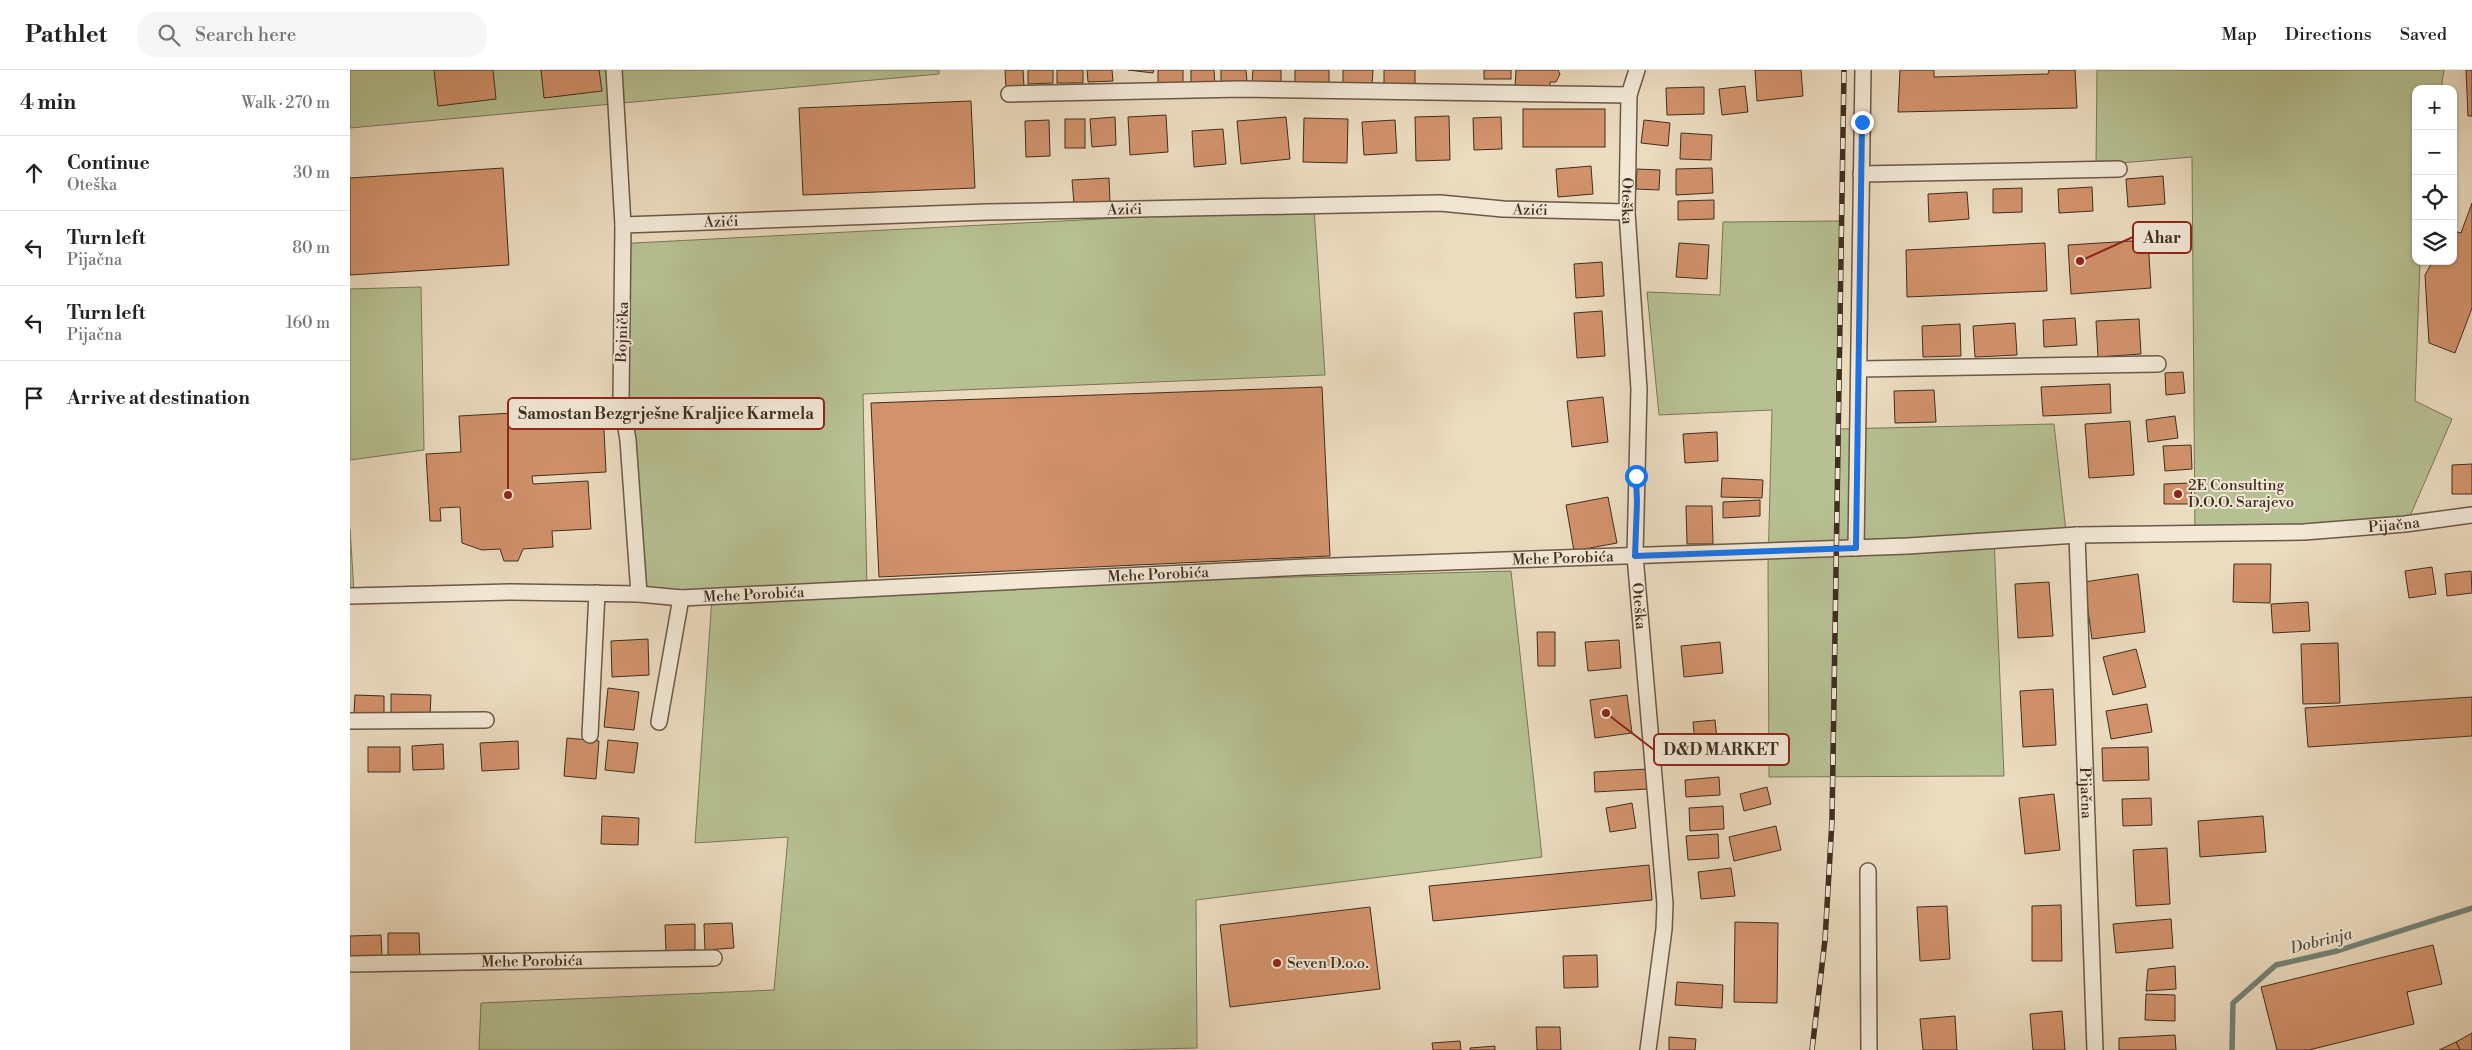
<!DOCTYPE html>
<meta charset="utf-8">
<style>
:root{--surface:#fff;--page:#f6f6f6;--text:#222;--muted:#767676;--line:#e0e0e0}
body{margin:0;font-family:"Libre Bodoni",serif;background:var(--page);color:var(--text)}
.controls{position:absolute;right:15px;top:15px;display:grid;overflow:hidden;border-radius:10px;box-shadow:0 1px 4px #0004}
.controls button{width:45px;height:45px;display:grid;place-items:center;padding:0;border:0;border-bottom:1px solid var(--line);background:var(--surface);color:var(--text);font:25px sans-serif}
.stop{position:absolute;width:15px;height:15px;margin:-11px;border:4px solid #1a73e8;border-radius:50%;background:#fff}
.stop.end{background:#1a73e8;border-color:#fff;box-shadow:0 1px 5px #0008}
.list{margin:0;padding:0;list-style:none}
h2{display:flex;justify-content:space-between;align-items:center;height:65px;margin:0;padding:0 20px;font-size:21px}
h2 small{font-size:16px;font-weight:400;color:var(--muted)}
.list li{display:grid;grid-template-columns:32px 1fr auto;gap:15px;align-items:center;box-sizing:border-box;height:75px;padding:0 20px;border-top:1px solid var(--line)}
.list b{display:block;font-size:19px;white-space:nowrap}
.list p{margin:0;font-size:16px;white-space:nowrap;color:var(--muted)}
.list em{font-size:16px;font-style:normal;color:var(--muted)}
.icon{flex:none;width:28px;height:28px;fill:none;stroke:currentColor;stroke-width:2;stroke-linecap:round;stroke-linejoin:round}
.map{position:relative;flex:none;width:2122px;height:980px;overflow:hidden}
header{display:flex;align-items:center;gap:30px;box-sizing:border-box;height:70px;padding:0 25px;background:var(--surface);border-bottom:1px solid var(--line)}
header strong{font-size:24px}
nav{display:flex;gap:28px;margin-inline-start:auto;font-size:18px}
.search{width:350px;height:45px;background:var(--page);display:flex;align-items:center;gap:12px;box-sizing:border-box;padding:0 18px;border-radius:20px;color:var(--muted);font-size:19px}
main{display:flex}
aside{flex:1;background:var(--surface)}
.map>svg:first-child{display:block}
.green{fill:#b6c092;stroke:#7b7758}
.lines{fill:none;stroke-linecap:round;stroke-linejoin:round}
.stream{stroke:#758376;stroke-width:5.5}
.building{fill:#d2926b;stroke:#402e1f}
.street-casing{stroke:#6b5947;stroke-width:18}
.street{stroke:#f2e8d5;stroke-width:15}
.rail-casing{stroke:#402e1f;stroke-width:5.5}
.rail{stroke:#f2e8d5;stroke-width:4;stroke-dasharray:11;stroke-linecap:butt}
.route{stroke:#1a73e8;stroke-width:6}
.poi-dot{fill:#8f2418;stroke:#f2e8d5;stroke-width:2}
.labels{text-anchor:middle;stroke-width:4;stroke-linejoin:round;paint-order:stroke}
.street-label{font-size:15px;fill:#402e1f;stroke:#f2e8d5}
.poi-label{font-size:15px;fill:#402e1f;stroke:#f2e8d5;text-anchor:start}
.water-label{font-size:16px;font-style:italic;fill:#565143;stroke:#f2e8d5}
.leader{fill:none;stroke:#8f2418;stroke-width:2}
.callout-dot{fill:#8f2418;stroke:#f2e8d5;stroke-width:2}
.callout{fill:#f2e8d5;stroke:#8f2418;stroke-width:2}
.callout-label{font-size:16px;text-anchor:middle;font-weight:bold;fill:#402e1f}
</style>
<header>
<strong>Pathlet</strong>
<div class="search"><svg class="icon" aria-label="search" viewBox="0 0 24 24"><circle cx="10" cy="10" r="6"/><path d="M15 15l6 6"/></svg>Search here</div>
<nav><a>Map</a><a>Directions</a><a>Saved</a></nav>
</header>
<main>
<aside>
<h2>4 min<small>Walk · 270 m</small></h2>
<ul class="list">
<li><svg class="icon" aria-label="ahead" viewBox="0 0 24 24"><path d="M12 20V5M6 11l6-6 6 6"/></svg><div><b>Continue</b><p>Oteška</p></div><em>30 m</em></li>
<li><svg class="icon" aria-label="left" viewBox="0 0 24 24"><path d="M17 20v-9H6M10 6l-5 5 5 5"/></svg><div><b>Turn left</b><p>Pijačna</p></div><em>80 m</em></li>
<li><svg class="icon" aria-label="left" viewBox="0 0 24 24"><path d="M17 20v-9H6M10 6l-5 5 5 5"/></svg><div><b>Turn left</b><p>Pijačna</p></div><em>160 m</em></li>
<li><svg class="icon" aria-label="arrive" viewBox="0 0 24 24"><path d="M6 21V4h12l-3 4 3 4H6"/></svg><div><b>Arrive at destination</b></div></li>
</ul>
</aside>
<div class="map">
<svg width="2122" height="980" viewBox="0 0 2122 980">
<rect width="100%" height="100%" fill="#ebdbbf"/>
<filter id="stains"><feTurbulence type="fractalNoise" baseFrequency=".004" numOctaves="4"/><feColorMatrix values="0 0 0 0 .2 0 0 0 0 .09 0 0 0 0 .02 0 0 0 .5 -.17"/></filter>
<radialGradient id="worn" r=".72"><stop offset=".6" stop-color="#630" stop-opacity="0"/><stop offset="1" stop-color="#630" stop-opacity=".3"/></radialGradient>
<g class="green">
<polygon points="0,0 589,0 589,4 0,58"/>
<polygon points="1747,0 2094,0 2091,19 2066,19 2066,191 2070,191 2065,331 2102,349 2057,453 1845,469 1842,87 1746,95"/>
<polygon points="964,138 975,305 513,324 517,519 1161,501 1192,787 846,830 847,978 764,980 129,980 131,933 424,920 438,767 345,773 362,527 284,525 265,174"/>
<polygon points="1492,151 1488,359 1704,354 1717,470 1644,468 1654,706 1419,707 1418,497 1422,340 1309,345 1297,222 1370,225 1373,152"/>
<polygon points="71,217 74,380 0,390 0,219"/>
<polygon points="0,459 4,521 0,521"/>
</g>
<g class="lines">
<polyline class="stream" points="1882,980 1883,933 1926,895 1987,881 2122,838"/>
</g>
<g class="building">
<polygon points="84,0 143,0 146,29 88,36"/>
<polygon points="191,0 249,0 252,21 194,28"/>
<polygon points="655,0 673,0 674,16 656,18"/>
<polygon points="678,0 703,0 703,13 678,14"/>
<rect x="707" y="0" width="26" height="13"/>
<polygon points="737,0 762,0 763,11 738,12"/>
<polygon points="778,0 804,0 803,3"/>
<rect x="808" y="0" width="25" height="15"/>
<polygon points="841,0 864,0 865,16 841,16"/>
<polygon points="871,0 896,0 897,12 871,13"/>
<polygon points="903,0 931,0 931,15 902,14"/>
<polygon points="945,0 979,0 979,14 945,15"/>
<polygon points="993,0 1023,0 1022,15 993,14"/>
<polygon points="1034,0 1065,0 1065,14 1034,15"/>
<rect x="1134" y="0" width="27" height="9"/>
<polygon points="1166,0 1208,0 1210,4 1206,12 1200,12 1200,19 1165,18"/>
<polygon points="1405,0 1451,0 1453,26 1407,31"/>
<polygon points="1550,0 1584,0 1584,7 1698,4 1699,0 1725,0 1727,38 1548,42"/>
<polygon points="2116,0 2122,0 2122,46 2118,46"/>
<polygon points="1395,16 1398,42 1372,45 1369,19"/>
<polygon points="1354,17 1354,44 1317,45 1316,18"/>
<polygon points="621,31 625,118 453,125 449,38"/>
<rect x="1173" y="39" width="82" height="38"/>
<polygon points="816,45 818,82 780,85 778,47"/>
<polygon points="1099,46 1100,90 1066,91 1065,47"/>
<polygon points="765,47 766,75 742,77 740,49"/>
<polygon points="936,47 940,89 891,94 887,51"/>
<polygon points="1151,47 1152,79 1124,80 1123,48"/>
<polygon points="954,48 998,49 997,93 953,92"/>
<rect x="715" y="49" width="20" height="29"/>
<polygon points="699,50 700,86 676,87 675,51"/>
<polygon points="1045,50 1047,83 1014,85 1012,52"/>
<polygon points="1294,50 1320,53 1318,76 1291,73"/>
<polygon points="873,59 876,94 844,97 842,61"/>
<polygon points="1331,63 1362,65 1361,90 1330,89"/>
<polygon points="1241,96 1243,124 1208,127 1206,99"/>
<polygon points="153,98 159,195 0,205 0,108"/>
<polygon points="1362,98 1363,123 1326,125 1326,99"/>
<polygon points="1287,99 1310,100 1309,120 1286,119"/>
<polygon points="1813,106 1815,134 1778,137 1776,109"/>
<polygon points="759,108 760,132 724,134 722,110"/>
<polygon points="1742,117 1743,141 1709,143 1708,119"/>
<polygon points="1672,118 1672,142 1643,143 1643,119"/>
<polygon points="1617,122 1619,149 1579,152 1578,124"/>
<polygon points="1364,130 1364,149 1328,150 1328,131"/>
<polygon points="2122,133 2122,238 2105,283 2079,273 2075,205 2083,191 2103,191 2103,161 2111,163"/>
<polygon points="1798,170 1801,218 1721,224 1718,175"/>
<polygon points="1329,173 1359,175 1357,209 1326,207"/>
<polygon points="1695,173 1697,221 1557,227 1556,180"/>
<polygon points="1252,192 1254,226 1226,228 1224,194"/>
<polygon points="1252,241 1255,286 1227,288 1224,243"/>
<polygon points="1725,248 1727,275 1694,277 1693,250"/>
<polygon points="1789,249 1791,284 1748,287 1746,251"/>
<polygon points="1665,253 1667,285 1625,287 1623,256"/>
<polygon points="1610,254 1611,286 1573,287 1572,256"/>
<polygon points="1833,302 1835,323 1816,325 1815,303"/>
<polygon points="1760,314 1761,343 1693,346 1691,317"/>
<polygon points="972,317 980,486 529,507 521,333"/>
<polygon points="1584,320 1586,352 1545,353 1544,321"/>
<polygon points="1253,327 1258,372 1222,377 1217,331"/>
<polygon points="253,338 256,402 182,406 183,414 238,411 241,459 202,461 203,477 173,479 168,491 154,491 150,479 132,480 112,473 110,437 90,438 91,451 80,451 76,384 111,382 109,346"/>
<polygon points="1825,346 1828,368 1798,372 1796,350"/>
<polygon points="1780,351 1784,405 1739,408 1735,354"/>
<polygon points="1367,362 1368,391 1335,393 1333,364"/>
<polygon points="1841,375 1842,399 1815,401 1813,376"/>
<polygon points="2122,394 2122,424 2102,424 2102,395"/>
<polygon points="1372,408 1413,410 1412,428 1371,427"/>
<polygon points="1841,413 1842,434 1814,434 1814,414"/>
<polygon points="1258,427 1267,473 1224,481 1216,435"/>
<polygon points="1410,430 1410,446 1373,448 1373,432"/>
<polygon points="1336,436 1362,436 1363,474 1337,474"/>
<polygon points="1884,494 1921,494 1920,533 1883,532"/>
<polygon points="2082,497 2086,524 2059,528 2055,501"/>
<polygon points="2121,501 2122,523 2097,526 2095,504"/>
<polygon points="1788,504 1795,562 1742,569 1734,512"/>
<polygon points="1699,512 1703,566 1668,568 1665,514"/>
<polygon points="1958,532 1960,561 1923,563 1921,534"/>
<polygon points="1187,562 1205,562 1205,596 1188,596"/>
<polygon points="298,569 299,605 262,607 261,571"/>
<polygon points="1269,570 1271,598 1238,601 1235,572"/>
<polygon points="1370,572 1373,603 1334,607 1331,576"/>
<polygon points="1988,573 1990,633 1953,634 1951,574"/>
<polygon points="1786,579 1796,617 1763,625 1753,587"/>
<polygon points="258,618 289,622 284,660 254,657"/>
<polygon points="1703,619 1706,675 1673,677 1670,621"/>
<polygon points="41,624 81,625 80,645 41,644"/>
<polygon points="5,625 34,626 34,644 4,644"/>
<polygon points="1277,625 1282,663 1245,668 1240,630"/>
<polygon points="2122,627 2122,666 1958,677 1955,638"/>
<polygon points="1797,634 1802,662 1761,669 1756,641"/>
<polygon points="1365,650 1368,679 1346,682 1343,652"/>
<polygon points="217,668 249,671 246,709 214,706"/>
<polygon points="258,670 288,673 284,703 255,700"/>
<polygon points="168,671 169,699 132,701 130,673"/>
<polygon points="93,674 94,699 63,700 62,676"/>
<rect x="18" y="677" width="32" height="25"/>
<polygon points="1798,677 1799,710 1753,711 1752,678"/>
<polygon points="1297,699 1298,719 1245,722 1244,702"/>
<polygon points="1369,707 1370,725 1336,727 1335,710"/>
<polygon points="1417,717 1421,734 1394,741 1390,724"/>
<polygon points="1704,724 1710,780 1675,784 1669,728"/>
<polygon points="1801,728 1802,755 1773,756 1772,729"/>
<polygon points="1282,733 1286,758 1260,762 1256,738"/>
<polygon points="1373,736 1374,759 1340,761 1339,738"/>
<polygon points="252,746 289,748 288,775 251,774"/>
<polygon points="1913,746 1916,782 1850,787 1848,751"/>
<polygon points="1426,756 1431,780 1384,791 1379,767"/>
<polygon points="1368,764 1369,788 1338,790 1336,766"/>
<polygon points="1817,778 1820,834 1786,836 1783,780"/>
<polygon points="1299,795 1302,830 1083,851 1079,816"/>
<polygon points="1381,798 1385,826 1351,829 1348,802"/>
<polygon points="1711,835 1712,891 1682,891 1682,836"/>
<polygon points="1597,836 1600,889 1570,891 1567,837"/>
<polygon points="1020,837 1030,919 880,937 870,855"/>
<polygon points="1821,849 1823,878 1766,883 1763,854"/>
<polygon points="1385,852 1428,853 1427,933 1384,932"/>
<polygon points="382,853 384,878 355,880 354,854"/>
<polygon points="345,854 345,880 316,881 315,855"/>
<polygon points="38,863 69,863 70,888 38,889"/>
<polygon points="31,865 32,887 0,888 0,866"/>
<polygon points="2083,875 2092,914 2057,922 2064,954 1959,980 1927,980 1911,917"/>
<polygon points="1247,885 1248,917 1214,918 1213,886"/>
<polygon points="1825,896 1826,919 1796,921 1798,899"/>
<polygon points="1327,912 1373,915 1372,938 1325,935"/>
<polygon points="1796,924 1825,925 1825,951 1795,950"/>
<polygon points="1712,941 1715,980 1683,980 1680,944"/>
<polygon points="1605,946 1607,980 1573,980 1570,949"/>
<polygon points="1186,957 1210,957 1211,980 1187,980"/>
<polygon points="2122,963 2122,980 2110,980 2106,972"/>
<polygon points="1825,965 1826,980 1769,980 1769,968"/>
<polygon points="1319,967 1346,969 1345,980 1319,980"/>
<polygon points="1110,971 1111,980 1083,980 1082,973"/>
<polygon points="2106,972 2110,980 2089,980"/>
<polygon points="1145,976 1145,980 1120,980 1120,978"/>
</g>
<g class="lines">
<defs>
<g id="street">
<polyline points="264,0 273,155 271,329 278,370 289,524"/>
<path id="s1" d="M1287,0L1279,25L1277,142L1289,319L1285,486L1315,834L1314,859L1298,980"/>
<polyline points="659,24 891,19 1279,25"/>
<polyline points="1511,104 1769,99"/>
<path id="s2" d="M273,155L637,142L1090,133L1153,139L1277,142"/>
<polyline points="1509,299 1808,294"/>
<path id="s3" d="M1727,465L1745,980"/>
<polyline points="1506,478 1513,0"/>
<path id="s4" d="M0,526L161,522L289,524L331,528L955,497L1558,476L1727,465L1954,462L2055,454L2122,445"/>
<polyline points="0,651 136,650"/>
<polyline points="309,652 331,528"/>
<polyline points="240,665 247,523"/>
<polyline points="1518,801 1519,980"/>
<path id="s5" d="M0,894L364,888"/>
</g>
</defs>
<use href="#street" class="street-casing"/>
<use href="#street" class="street"/>
<defs>
<polyline id="rail" points="1462,980 1475,870 1482,751 1494,0"/>
</defs>
<use href="#rail" class="rail-casing"/>
<use href="#rail" class="rail"/>
</g>
<g class="lines">
<polyline class="route" points="1286,406 1287,432 1285,486 1506,478 1512,52"/>
</g>
<g class="poi-dot">
<circle cx="1828" cy="424" r="5"/>
<circle cx="927" cy="893" r="5"/>
</g>
<g class="labels">
<g class="street-label">
<text dy="5" stroke="none"><textPath href="#s1" startOffset="132">Oteška</textPath></text>
<text dy="5" stroke="none"><textPath href="#s2" startOffset="502">Azići</textPath></text>
<text dy="5" stroke="none"><textPath href="#s2" startOffset="908">Azići</textPath></text>
<text dy="5" stroke="none"><textPath href="#s2" startOffset="98">Azići</textPath></text>
<text transform="translate(272 262) rotate(-88)" y="5">Bojnička</text>
<text dy="5" stroke="none"><textPath href="#s4" startOffset="2046">Pijačna</textPath></text>
<text dy="5" stroke="none"><textPath href="#s4" startOffset="1214">Mehe Porobića</textPath></text>
<text dy="5" stroke="none"><textPath href="#s4" startOffset="809">Mehe Porobića</textPath></text>
<text dy="5" stroke="none"><textPath href="#s4" startOffset="404">Mehe Porobića</textPath></text>
<text dy="5" stroke="none"><textPath href="#s1" startOffset="538">Oteška</textPath></text>
<text dy="5" stroke="none"><textPath href="#s3" startOffset="258">Pijačna</textPath></text>
<text dy="5" stroke="none"><textPath href="#s5" startOffset="182">Mehe Porobića</textPath></text>
</g>
<g class="poi-label">
<text x="1838" y="420">2E Consulting<tspan x="1838" dy="17">D.O.O. Sarajevo</tspan></text>
<text x="937" y="898">Seven D.o.o.</text>
</g>
<g class="water-label">
<text transform="translate(1971 870) rotate(-14)" y="6">Dobrinja</text>
</g>
</g>
<path class="leader" d="M1730 191L1783 167M158 425L158 344M1256 643L1304 680"/>
<g class="callout-dot">
<circle cx="1730" cy="191" r="5"/>
<circle cx="158" cy="425" r="5"/>
<circle cx="1256" cy="643" r="5"/>
</g>
<g class="callout">
<rect x="1783" y="152" width="58" height="31" rx="5"/>
<rect x="158" y="328" width="316" height="31" rx="5"/>
<rect x="1304" y="664" width="135" height="31" rx="5"/>
</g>
<g class="callout-label">
<text x="1812" y="173">Ahar</text>
<text x="316" y="349">Samostan Bezgrješne Kraljice Karmela</text>
<text x="1371" y="685">D&amp;D MARKET</text>
</g>
<rect width="100%" height="100%" filter="url(#stains)"/>
<rect width="100%" height="100%" fill="url(#worn)"/>
</svg>
<div class="controls">
<button>+</button>
<button>−</button>
<button><svg class="icon" aria-label="locate" viewBox="0 0 24 24"><circle cx="12" cy="12" r="6"/><path d="M12 2v4M12 18v4M2 12h4M18 12h4"/></svg></button>
<button><svg class="icon" aria-label="layers" viewBox="0 0 24 24"><path d="M12 4l9 5-9 5-9-5zM3 14l9 5 9-5"/></svg></button>
</div>
<div class="stop" style="left:1286px;top:406px"></div>
<div class="stop end" style="left:1512px;top:52px"></div>
</div>
</main>
